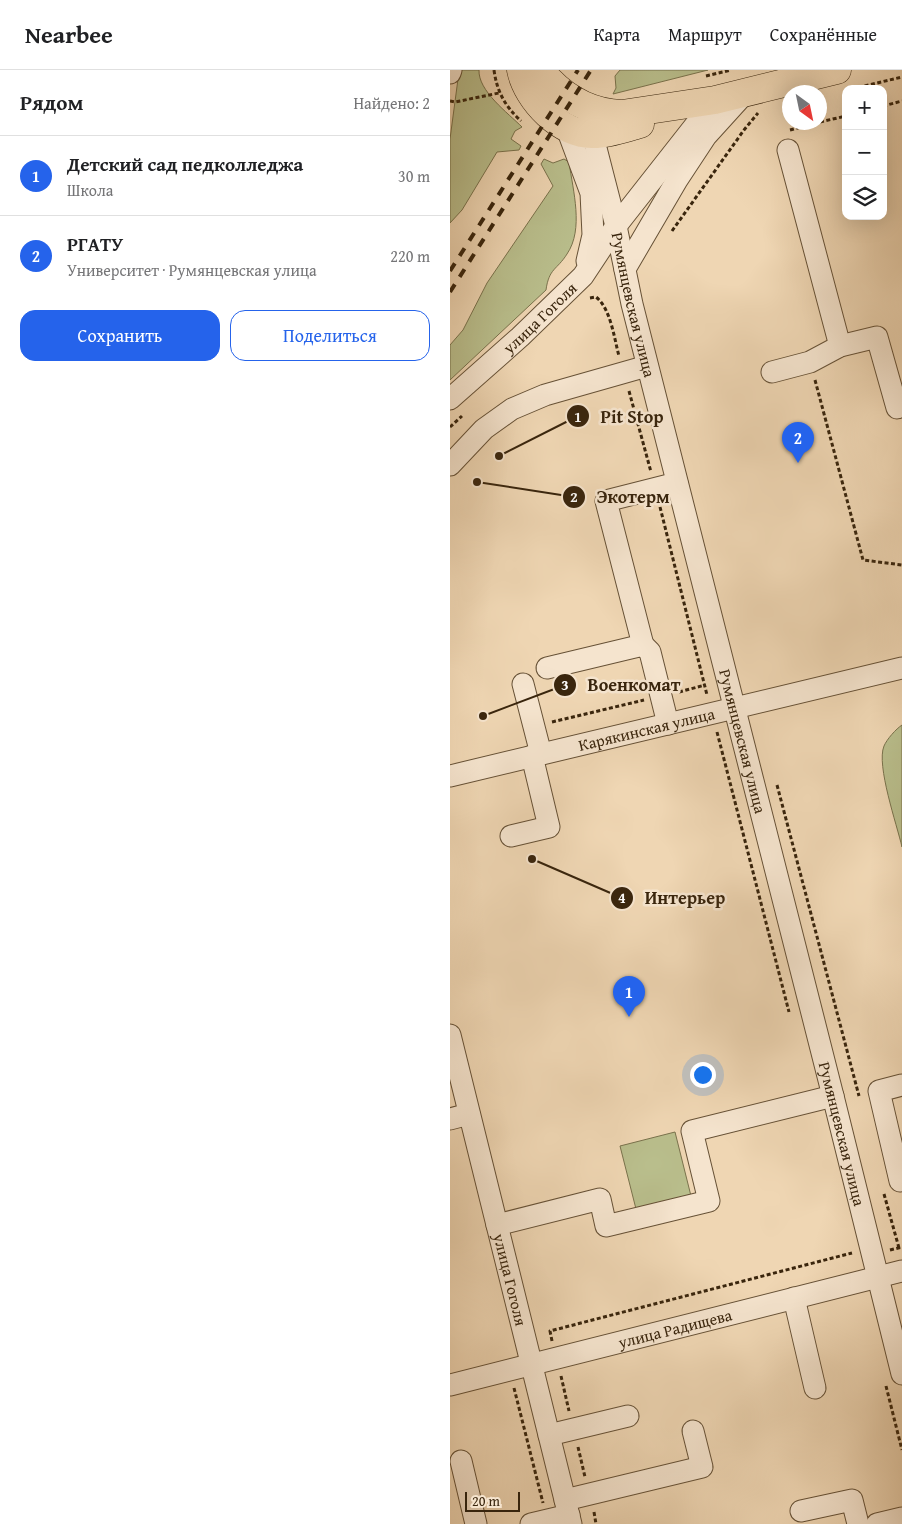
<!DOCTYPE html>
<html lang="ru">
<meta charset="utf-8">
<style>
:root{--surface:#fff;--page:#f6f6f6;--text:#202124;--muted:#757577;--line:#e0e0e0;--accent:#2563eb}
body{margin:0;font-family:"Gentium Book Plus",serif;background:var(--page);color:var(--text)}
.controls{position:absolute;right:15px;top:15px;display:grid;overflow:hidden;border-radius:10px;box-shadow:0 5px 20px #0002}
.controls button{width:45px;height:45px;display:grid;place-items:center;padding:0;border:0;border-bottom:1px solid var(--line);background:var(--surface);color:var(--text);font:25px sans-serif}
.compass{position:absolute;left:332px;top:15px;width:45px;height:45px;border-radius:50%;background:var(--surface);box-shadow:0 5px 20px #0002;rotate:147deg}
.scale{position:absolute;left:15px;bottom:12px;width:55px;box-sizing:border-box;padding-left:5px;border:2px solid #39250d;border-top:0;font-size:14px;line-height:18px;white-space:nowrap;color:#39250d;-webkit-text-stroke:4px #f5e4ce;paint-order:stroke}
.you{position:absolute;left:252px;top:1004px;width:18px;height:18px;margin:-12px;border:4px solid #fff;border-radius:50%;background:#1a73e8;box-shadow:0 0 0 8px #1a73e833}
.badge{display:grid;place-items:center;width:32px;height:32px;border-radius:50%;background:var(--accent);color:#fff;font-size:16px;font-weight:700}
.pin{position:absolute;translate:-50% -41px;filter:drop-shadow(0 1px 2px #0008)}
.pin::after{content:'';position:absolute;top:26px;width:18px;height:15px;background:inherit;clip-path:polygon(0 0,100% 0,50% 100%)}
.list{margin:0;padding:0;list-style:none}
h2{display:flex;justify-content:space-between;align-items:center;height:65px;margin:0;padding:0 20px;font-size:21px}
h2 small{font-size:16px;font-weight:400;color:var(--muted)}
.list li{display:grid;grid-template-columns:32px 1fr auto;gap:15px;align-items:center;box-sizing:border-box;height:80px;padding:0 20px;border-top:1px solid var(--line)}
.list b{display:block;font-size:19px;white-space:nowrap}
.list p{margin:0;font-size:16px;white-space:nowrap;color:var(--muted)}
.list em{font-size:16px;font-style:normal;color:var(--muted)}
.actions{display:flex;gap:10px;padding:15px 20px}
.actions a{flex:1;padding:11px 0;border:1px solid var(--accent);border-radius:15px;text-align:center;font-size:18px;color:var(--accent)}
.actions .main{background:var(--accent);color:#fff}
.icon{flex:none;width:28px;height:28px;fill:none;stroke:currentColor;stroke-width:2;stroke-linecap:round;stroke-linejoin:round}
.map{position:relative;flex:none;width:452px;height:1454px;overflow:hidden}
header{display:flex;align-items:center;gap:30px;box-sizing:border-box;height:70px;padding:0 25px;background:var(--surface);border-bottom:1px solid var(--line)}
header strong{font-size:24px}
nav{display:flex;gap:28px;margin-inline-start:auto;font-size:18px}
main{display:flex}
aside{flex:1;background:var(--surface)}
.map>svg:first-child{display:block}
.green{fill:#b9be8c;stroke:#79724c}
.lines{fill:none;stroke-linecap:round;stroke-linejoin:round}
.minor-casing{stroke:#665136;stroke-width:23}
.major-casing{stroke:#39250d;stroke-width:29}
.path{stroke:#39250d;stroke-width:3;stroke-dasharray:4 2.5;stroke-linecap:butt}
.minor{stroke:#f5e4ce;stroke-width:21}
.major{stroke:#efd6b3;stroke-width:28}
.rail{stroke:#39250d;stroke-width:4;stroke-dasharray:9 9;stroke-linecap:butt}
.labels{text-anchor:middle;stroke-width:5;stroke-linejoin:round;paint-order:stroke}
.street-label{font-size:16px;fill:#39250d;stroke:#f5e4ce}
.leader{fill:none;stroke:#39250d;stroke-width:2}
.callout-dot{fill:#39250d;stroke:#f5e4ce;stroke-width:2}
.mark-label{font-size:15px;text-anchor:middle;font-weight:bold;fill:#fff}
.callout-label{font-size:18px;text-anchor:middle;font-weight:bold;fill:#39250d;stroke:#f5e4ce;stroke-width:5;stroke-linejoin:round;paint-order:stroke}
</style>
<header>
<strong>Nearbee</strong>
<nav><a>Карта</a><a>Маршрут</a><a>Сохранённые</a></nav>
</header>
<main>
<aside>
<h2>Рядом<small>Найдено: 2</small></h2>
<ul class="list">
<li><span class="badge">1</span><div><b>Детский сад педколледжа</b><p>Школа</p></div><em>30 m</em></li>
<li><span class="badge">2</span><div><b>РГАТУ</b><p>Университет · Румянцевская улица</p></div><em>220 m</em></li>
</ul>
<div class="actions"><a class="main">Сохранить</a><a>Поделиться</a></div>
</aside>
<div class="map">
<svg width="452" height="1454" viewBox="0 0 452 1454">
<rect width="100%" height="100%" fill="#efd6b3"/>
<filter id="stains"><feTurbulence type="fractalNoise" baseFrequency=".004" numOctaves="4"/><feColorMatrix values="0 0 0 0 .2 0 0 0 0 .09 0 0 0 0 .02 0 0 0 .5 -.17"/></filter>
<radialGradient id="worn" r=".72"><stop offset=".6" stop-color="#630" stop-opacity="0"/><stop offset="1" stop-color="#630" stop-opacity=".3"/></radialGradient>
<g class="green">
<path d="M11,0H29C28,21 58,43 72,57L65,61L61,69L71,76L69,80L47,82L12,140L0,153V69L8,9Z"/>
<polygon points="170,0 258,0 163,24 166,18 165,6"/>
<path d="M94,89L103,93L114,89L119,92C123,121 134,159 117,184C107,200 99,198 96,220L0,310V275L13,260L37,213L103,116L91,94Z"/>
<path d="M452,655V777C447,755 426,695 434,676C437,669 446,659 452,655Z"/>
<polygon points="225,1062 241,1126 186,1139 170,1076"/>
</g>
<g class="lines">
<defs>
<g id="minor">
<polyline points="0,3 1,0"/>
<path id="s1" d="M139,51L166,156L182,234L383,1026L452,1304"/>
<polyline points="116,56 141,123 143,165 137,191"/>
<polyline points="338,80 390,276"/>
<polyline points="175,199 227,110 256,66 295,23"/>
<polyline points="322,302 360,292 390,276 427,267 447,338 452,336"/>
<path id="s2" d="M0,329L70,267L133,206L166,156L265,30"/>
<polyline points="0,395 34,359 62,339 95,325 197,296"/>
<polyline points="193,575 156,431 227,413"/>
<polyline points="97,598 193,575 200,582 218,654"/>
<polyline points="73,614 91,684"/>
<path id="s3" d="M0,706L452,598"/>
<polyline points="61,766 99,757 82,686"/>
<path id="s4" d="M0,965L121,1454"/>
<polyline points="0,1049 19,1044"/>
<polyline points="450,1111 429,1021 452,1015"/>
<polyline points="47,1155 150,1129 156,1156 259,1131 242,1061 383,1026"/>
<polyline points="344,1228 365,1318"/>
<path id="s5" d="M0,1315L452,1201"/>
<polyline points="99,1365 178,1346"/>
<polyline points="11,1391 26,1454"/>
<polyline points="115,1430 252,1397 243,1361"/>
<polyline points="351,1441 402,1430 408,1454"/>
<polyline points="81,1454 119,1445"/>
<polyline points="427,1454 452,1448"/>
</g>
<g id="major">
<path d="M71,0C77,30 112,66 144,64C159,64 175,58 190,54"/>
<path d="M90,0C111,26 138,43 172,44L265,30L387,0"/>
</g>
</defs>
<use href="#minor" class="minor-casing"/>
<use href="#major" class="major-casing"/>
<g class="path">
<path d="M44,0C47,22 55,36 71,51"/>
<polyline points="256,6 281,0"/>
<polyline points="402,19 452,7"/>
<polyline points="0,31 5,32 49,23"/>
<polyline points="433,36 452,31"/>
<polyline points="370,52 396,46"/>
<polyline points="340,60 369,52"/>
<polyline points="222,161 294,60 308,43"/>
<path d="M140,228L146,227C161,239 164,268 169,286"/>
<polyline points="365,310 413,490 452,495"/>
<polyline points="179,321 201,402"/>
<polyline points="0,357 12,346"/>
<polyline points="210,437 257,625"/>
<polyline points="229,622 255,615"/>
<polyline points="102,652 194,630"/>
<polyline points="267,662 339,942"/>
<polyline points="327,715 409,1026"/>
<polyline points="434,1124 449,1178"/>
<polyline points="440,1180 452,1177"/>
<polyline points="102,1271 100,1261 402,1183"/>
<polyline points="111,1306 119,1341"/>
<polyline points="436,1316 452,1380"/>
<polyline points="64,1318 93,1433"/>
<polyline points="128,1377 135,1407"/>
<polyline points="144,1442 146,1454"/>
</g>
<use href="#minor" class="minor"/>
<use href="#major" class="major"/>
<g class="rail">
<polyline points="0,201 128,0"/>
<polyline points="0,222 141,0"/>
</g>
</g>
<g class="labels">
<g class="street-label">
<text dy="6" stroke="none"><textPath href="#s1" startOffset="189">Румянцевская улица</textPath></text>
<text dy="6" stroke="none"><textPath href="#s2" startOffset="121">улица Гоголя</textPath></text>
<text dy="6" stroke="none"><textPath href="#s3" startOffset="202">Карякинская улица</textPath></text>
<text dy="6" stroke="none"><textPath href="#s1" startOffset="639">Румянцевская улица</textPath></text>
<text dy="6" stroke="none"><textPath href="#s1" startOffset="1044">Румянцевская улица</textPath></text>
<text dy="6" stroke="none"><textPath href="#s4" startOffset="252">улица Гоголя</textPath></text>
<text dy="6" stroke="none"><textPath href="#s5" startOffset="232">улица Радищева</textPath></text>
</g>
</g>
<path class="leader" d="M49 386L128 346M27 412L124 427M33 646L115 615M82 789L172 828"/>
<g class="callout-dot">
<circle cx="49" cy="386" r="5"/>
<circle cx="27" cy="412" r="5"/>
<circle cx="33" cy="646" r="5"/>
<circle cx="82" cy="789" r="5"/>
<circle cx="128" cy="346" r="12"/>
<circle cx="124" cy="427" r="12"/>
<circle cx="115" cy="615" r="12"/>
<circle cx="172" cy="828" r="12"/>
</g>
<g class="mark-label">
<text x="128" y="352">1</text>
<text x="124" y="432">2</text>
<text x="115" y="620">3</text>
<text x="172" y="833">4</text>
</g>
<g class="callout-label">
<text x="182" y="353">Pit Stop</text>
<text x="183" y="433">Экотерм</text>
<text x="184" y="621">Военкомат</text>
<text x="235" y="834">Интерьер</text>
</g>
<rect width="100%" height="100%" filter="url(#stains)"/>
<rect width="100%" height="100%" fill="url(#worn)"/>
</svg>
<div class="controls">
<button>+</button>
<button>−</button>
<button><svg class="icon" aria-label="layers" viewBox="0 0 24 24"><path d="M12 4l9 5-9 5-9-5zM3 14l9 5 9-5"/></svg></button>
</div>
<svg class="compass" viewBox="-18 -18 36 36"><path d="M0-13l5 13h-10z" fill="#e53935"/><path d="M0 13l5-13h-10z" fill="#757577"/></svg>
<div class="scale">20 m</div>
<div class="you"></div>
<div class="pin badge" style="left:179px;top:947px">1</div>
<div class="pin badge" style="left:348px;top:393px">2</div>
</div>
</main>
